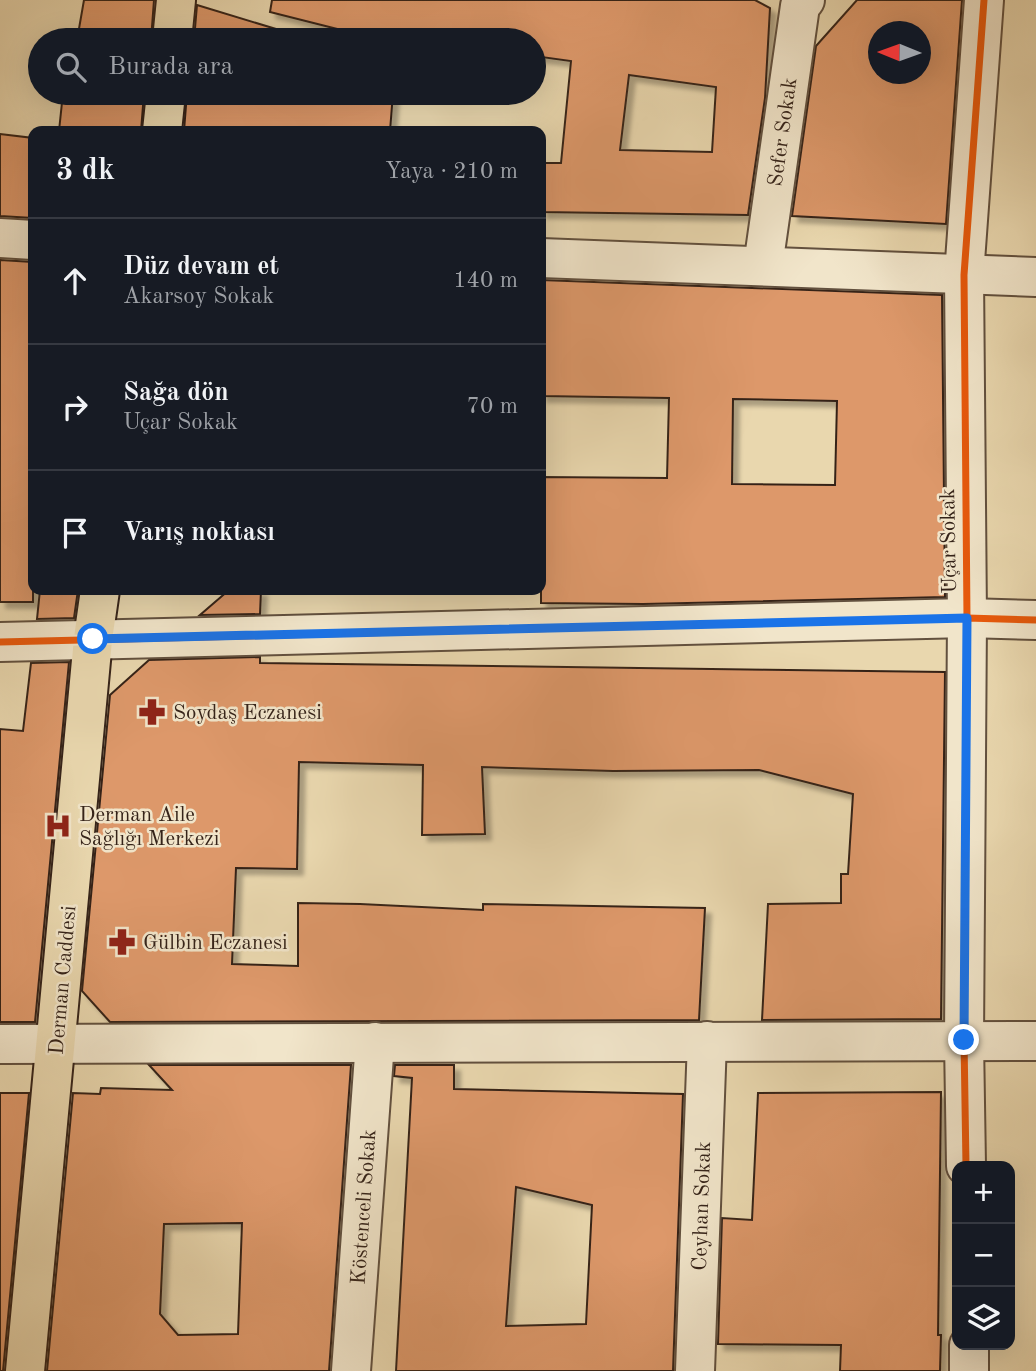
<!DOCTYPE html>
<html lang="tr">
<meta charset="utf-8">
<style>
:root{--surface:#171b24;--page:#242831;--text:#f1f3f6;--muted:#9ea1a6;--line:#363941}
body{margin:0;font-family:"Old Standard TT",serif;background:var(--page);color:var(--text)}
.controls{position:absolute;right:21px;bottom:21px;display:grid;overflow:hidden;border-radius:14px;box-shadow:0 7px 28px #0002}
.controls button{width:63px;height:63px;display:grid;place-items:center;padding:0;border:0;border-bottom:2px solid var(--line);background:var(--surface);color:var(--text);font:35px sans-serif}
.compass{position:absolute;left:868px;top:21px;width:63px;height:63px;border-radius:50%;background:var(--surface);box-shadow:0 7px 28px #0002;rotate:271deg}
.stop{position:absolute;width:21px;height:21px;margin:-16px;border:5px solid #1a73e8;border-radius:50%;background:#fff}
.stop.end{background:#1a73e8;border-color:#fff;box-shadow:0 2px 7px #0008}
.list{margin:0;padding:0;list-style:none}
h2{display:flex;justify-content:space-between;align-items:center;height:91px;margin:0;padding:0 28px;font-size:30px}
h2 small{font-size:23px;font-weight:400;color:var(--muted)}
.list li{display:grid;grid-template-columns:46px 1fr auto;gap:21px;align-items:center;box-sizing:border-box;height:126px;padding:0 28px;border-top:2px solid var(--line)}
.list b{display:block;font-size:26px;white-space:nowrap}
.list p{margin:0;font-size:23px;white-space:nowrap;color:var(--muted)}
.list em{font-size:23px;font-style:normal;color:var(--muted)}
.icon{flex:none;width:38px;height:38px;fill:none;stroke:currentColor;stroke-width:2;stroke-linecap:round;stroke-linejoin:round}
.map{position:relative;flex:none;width:1036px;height:1371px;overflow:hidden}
.search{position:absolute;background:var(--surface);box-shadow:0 7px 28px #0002;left:28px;top:28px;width:518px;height:77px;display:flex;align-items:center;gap:18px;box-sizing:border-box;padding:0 24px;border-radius:38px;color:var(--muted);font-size:26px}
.panel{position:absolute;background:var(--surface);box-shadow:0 7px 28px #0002;left:28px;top:126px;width:518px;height:469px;border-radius:14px}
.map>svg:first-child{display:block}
.building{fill:#dd986b;stroke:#352319;stroke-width:2;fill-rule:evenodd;filter:url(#shadow)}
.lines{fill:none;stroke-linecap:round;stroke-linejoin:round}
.minor-casing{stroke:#62503e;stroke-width:42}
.major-casing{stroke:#352319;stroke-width:42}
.minor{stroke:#f1e5ca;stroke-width:38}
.major{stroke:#e9d7ae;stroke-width:38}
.cycleway-casing{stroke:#f1e5ca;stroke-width:11}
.cycleway{stroke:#e8590c;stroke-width:7}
.route{stroke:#1a73e8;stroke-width:9}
.labels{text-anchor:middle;stroke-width:5;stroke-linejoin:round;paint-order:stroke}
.street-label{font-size:21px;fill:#352319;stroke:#f1e5ca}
.poi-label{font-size:21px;fill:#352319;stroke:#f1e5ca;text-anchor:start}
</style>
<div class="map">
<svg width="1036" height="1371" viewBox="0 0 1036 1371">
<defs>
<filter id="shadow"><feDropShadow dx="6" dy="6" stdDeviation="2" flood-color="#0004"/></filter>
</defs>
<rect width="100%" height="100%" fill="#e9d7ae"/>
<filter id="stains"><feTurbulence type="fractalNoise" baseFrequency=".00286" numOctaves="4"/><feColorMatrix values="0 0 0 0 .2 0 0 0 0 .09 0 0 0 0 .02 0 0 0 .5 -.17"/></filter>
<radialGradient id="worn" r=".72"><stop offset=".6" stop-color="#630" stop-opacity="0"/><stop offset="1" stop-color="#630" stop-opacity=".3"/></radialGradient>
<g class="building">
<polygon points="84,0 154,0 151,40 77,40"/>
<path d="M272,0H755L770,8L765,98L748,215L541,212L543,163H561L571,61L534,56V40H368L369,37L270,12ZM629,75L716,87L712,152L620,150Z"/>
<path d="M857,0H962L946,224L792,216L816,46ZM878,32H920V74H878Z"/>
<polygon points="197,5 286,32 285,40 194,40"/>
<polygon points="63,93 144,93 141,131 59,131"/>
<polygon points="187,93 393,93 390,131 184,131"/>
<polygon points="0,134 33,138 33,218 0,216"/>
<polygon points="0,260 33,262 33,602 0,602"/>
<path d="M541,280L942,295L945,597L643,604L541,603V477L667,478L669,398L541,396ZM733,399L837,401L835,485L732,484Z"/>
<polygon points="40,590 78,590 74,618 37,619"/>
<polygon points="229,590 261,590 260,614 200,615"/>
<polygon points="260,657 260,663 945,672 941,1019 762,1020 768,904 841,903 841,874 848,874 853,794 759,770 613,771 482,767 485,834 422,835 423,765 299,762 297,869 236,868 232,964 298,966 298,903 360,904 483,910 483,904 705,908 699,1020 110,1022 82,991 110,695 149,660"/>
<polygon points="69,662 35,1022 0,1022 0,729 23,731 31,663"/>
<path d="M149,1065H351L329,1371H47L73,1093L100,1094L101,1088L172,1090ZM242,1223L238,1334L178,1335L160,1314L164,1224Z"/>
<path d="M395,1065H454V1089L683,1094L673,1371H396L412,1078L394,1076ZM516,1187L592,1205L586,1324L506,1326Z"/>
<polygon points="941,1092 938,1335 941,1335 940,1371 840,1371 841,1345 718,1344 722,1218 752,1220 758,1093"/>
<polygon points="0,1093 29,1093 3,1371 0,1371"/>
</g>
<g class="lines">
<defs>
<g id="minor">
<polyline points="0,238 33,240"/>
<polyline points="541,258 1036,277"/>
<polyline points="763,266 800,6 805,0"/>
<polyline points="0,642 967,618 1036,620"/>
<polyline points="0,1044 1036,1041"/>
<polyline points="966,1166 964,1040 967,618 964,275 984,0"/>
<polyline points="969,1345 969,1371"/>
<polyline points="351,1371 375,1042"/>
<polyline points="695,1371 707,1041"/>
</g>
<g id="major">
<polyline points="172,40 176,0"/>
<polyline points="162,131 166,93"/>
<polyline points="25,1371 93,639 100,590"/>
</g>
</defs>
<use href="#minor" class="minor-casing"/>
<use href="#major" class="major-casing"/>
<use href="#minor" class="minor"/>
<use href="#major" class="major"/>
<defs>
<g id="cycleway">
<polyline points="0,642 967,618 1036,620"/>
<polyline points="966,1166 964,1040 967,618 964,275 984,0"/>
</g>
</defs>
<use href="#cycleway" class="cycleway-casing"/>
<use href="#cycleway" class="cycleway"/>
</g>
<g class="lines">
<polyline class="route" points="93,639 967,618 964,1040"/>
</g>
<defs>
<symbol id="pharmacy-bare" viewBox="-9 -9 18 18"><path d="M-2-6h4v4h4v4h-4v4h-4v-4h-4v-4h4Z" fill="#8f2418" stroke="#f1e5ca" stroke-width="2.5" paint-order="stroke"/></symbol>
<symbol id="hospital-bare" viewBox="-9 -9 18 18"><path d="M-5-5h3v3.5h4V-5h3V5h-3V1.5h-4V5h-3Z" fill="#8f2418" stroke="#f1e5ca" stroke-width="2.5" paint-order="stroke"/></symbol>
</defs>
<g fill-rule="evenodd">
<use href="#pharmacy-bare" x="133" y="693" width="38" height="38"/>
<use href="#hospital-bare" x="39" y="807" width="38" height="38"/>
<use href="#pharmacy-bare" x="103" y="923" width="38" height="38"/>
</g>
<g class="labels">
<g class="street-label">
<text transform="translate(782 132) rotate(-82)" y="7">Sefer Sokak</text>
<text transform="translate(948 541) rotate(-91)" y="7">Uçar Sokak</text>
<text transform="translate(62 980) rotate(-85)" y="7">Derman Caddesi</text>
<text transform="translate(701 1206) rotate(-88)" y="7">Ceyhan Sokak</text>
<text transform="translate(363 1207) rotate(-86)" y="7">Köstenceli Sokak</text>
</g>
<g class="poi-label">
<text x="173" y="719">Soydaş Eczanesi</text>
<text x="79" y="821">Derman Aile<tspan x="79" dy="24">Sağlığı Merkezi</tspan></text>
<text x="143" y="949">Gülbin Eczanesi</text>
</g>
</g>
<rect width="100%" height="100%" filter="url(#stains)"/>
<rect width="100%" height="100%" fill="url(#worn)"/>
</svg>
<div class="controls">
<button>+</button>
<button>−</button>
<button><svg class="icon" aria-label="layers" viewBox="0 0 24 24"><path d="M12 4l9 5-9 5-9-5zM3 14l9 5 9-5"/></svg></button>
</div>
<svg class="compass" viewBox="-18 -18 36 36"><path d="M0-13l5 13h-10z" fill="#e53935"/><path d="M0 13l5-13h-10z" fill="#9ea1a6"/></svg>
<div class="stop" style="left:93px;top:639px"></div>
<div class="stop end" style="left:964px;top:1040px"></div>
<div class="search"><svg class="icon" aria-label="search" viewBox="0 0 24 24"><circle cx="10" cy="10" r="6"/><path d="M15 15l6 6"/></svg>Burada ara</div>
<section class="panel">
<h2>3 dk<small>Yaya · 210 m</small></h2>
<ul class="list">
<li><svg class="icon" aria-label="ahead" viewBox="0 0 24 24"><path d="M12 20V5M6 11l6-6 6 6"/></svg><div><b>Düz devam et</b><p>Akarsoy Sokak</p></div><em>140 m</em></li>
<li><svg class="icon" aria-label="right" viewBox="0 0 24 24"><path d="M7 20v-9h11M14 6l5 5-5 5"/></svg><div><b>Sağa dön</b><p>Uçar Sokak</p></div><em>70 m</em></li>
<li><svg class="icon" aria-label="arrive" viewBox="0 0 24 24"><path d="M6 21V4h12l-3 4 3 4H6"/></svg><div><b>Varış noktası</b></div></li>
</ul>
</section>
</div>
